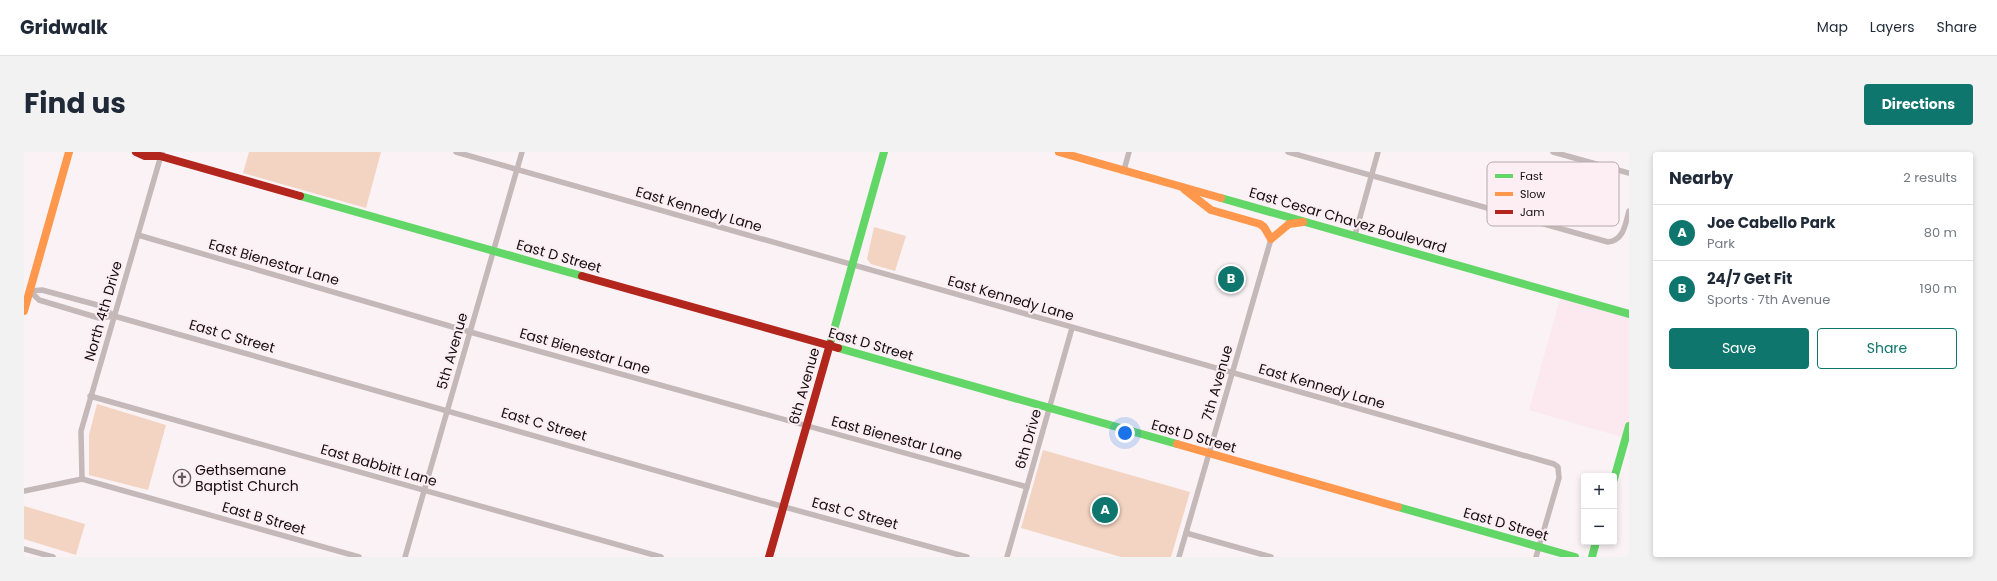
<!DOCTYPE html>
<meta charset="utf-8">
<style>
:root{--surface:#fff;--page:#f2f2f3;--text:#1f2937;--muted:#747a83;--line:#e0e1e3;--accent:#0f766e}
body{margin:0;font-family:Poppins,sans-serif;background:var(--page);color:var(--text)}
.controls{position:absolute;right:12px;bottom:12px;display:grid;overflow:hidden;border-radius:4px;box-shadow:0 2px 6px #0003}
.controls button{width:36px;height:36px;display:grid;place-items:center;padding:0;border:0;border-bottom:1px solid var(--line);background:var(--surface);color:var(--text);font:20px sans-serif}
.you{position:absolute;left:1101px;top:281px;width:14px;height:14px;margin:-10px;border:3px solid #fff;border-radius:50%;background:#1a73e8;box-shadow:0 0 0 6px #1a73e833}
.badge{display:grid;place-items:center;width:26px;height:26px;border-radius:50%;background:var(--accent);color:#fff;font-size:13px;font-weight:700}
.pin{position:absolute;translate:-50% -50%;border:2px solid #fff;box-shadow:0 1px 4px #0006}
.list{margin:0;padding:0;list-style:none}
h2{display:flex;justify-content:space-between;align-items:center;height:52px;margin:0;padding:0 16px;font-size:17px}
h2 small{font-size:13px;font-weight:400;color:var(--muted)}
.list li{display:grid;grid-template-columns:26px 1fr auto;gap:12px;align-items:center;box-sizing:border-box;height:56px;padding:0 16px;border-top:1px solid var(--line)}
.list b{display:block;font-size:15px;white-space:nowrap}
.list p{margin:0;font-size:13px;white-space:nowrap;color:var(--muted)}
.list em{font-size:13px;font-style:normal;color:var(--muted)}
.actions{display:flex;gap:8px;padding:12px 16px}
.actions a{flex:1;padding:9px 0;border:1px solid var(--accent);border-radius:4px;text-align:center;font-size:14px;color:var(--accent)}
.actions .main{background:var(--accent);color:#fff}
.map{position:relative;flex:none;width:1605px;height:405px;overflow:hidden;border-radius:4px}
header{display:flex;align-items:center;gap:24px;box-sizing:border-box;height:56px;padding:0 20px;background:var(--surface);border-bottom:1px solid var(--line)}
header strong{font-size:19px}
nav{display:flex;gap:22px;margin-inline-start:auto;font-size:14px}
.intro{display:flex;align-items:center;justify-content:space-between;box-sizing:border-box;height:96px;padding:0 24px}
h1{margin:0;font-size:28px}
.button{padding:10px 18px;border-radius:4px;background:var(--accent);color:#fff;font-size:14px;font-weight:700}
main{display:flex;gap:24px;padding:0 24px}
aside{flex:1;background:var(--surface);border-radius:4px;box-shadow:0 2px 6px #0003}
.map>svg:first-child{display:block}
.built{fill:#fce9f0}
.green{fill:#f3d4c2}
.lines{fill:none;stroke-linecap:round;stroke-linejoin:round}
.street{stroke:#c4b8b8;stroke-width:5.5}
.fast{stroke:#63d668;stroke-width:8}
.slow{stroke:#ff974d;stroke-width:8}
.jam{stroke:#b3261e;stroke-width:8}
.labels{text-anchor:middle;stroke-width:4;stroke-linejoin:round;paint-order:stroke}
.street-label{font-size:14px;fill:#120d0f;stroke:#fdeef3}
.poi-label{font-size:14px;fill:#120d0f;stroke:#fdeef3;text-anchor:start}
.key{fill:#fdeef3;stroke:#b6aaaf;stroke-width:1}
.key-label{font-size:11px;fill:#120d0f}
</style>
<header>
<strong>Gridwalk</strong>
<nav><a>Map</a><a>Layers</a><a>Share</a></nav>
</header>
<div class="intro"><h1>Find us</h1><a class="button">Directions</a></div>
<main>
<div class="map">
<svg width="1605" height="405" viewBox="0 0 1605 405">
<rect width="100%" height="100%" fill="#faf2f4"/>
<polygon class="built" points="1537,143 1605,162 1605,274 1601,286 1505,258"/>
<g class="green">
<polygon points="225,0 357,0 342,56 219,21"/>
<polygon points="850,75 882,84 871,119 847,112 843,107"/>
<polygon points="73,252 142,273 124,338 65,323 65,283"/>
<polygon points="1019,298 1166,340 1147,405 1097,405 997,376"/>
<polygon points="0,354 61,372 52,403 0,387"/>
</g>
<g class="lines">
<g class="street">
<polyline points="432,0 1530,312 1534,315 1535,326 1512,405"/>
<path d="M1264,0L1584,90C1600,88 1601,73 1605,59"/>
<polyline points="1529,0 1605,21"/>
<polyline points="1100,18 1105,0"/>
<polyline points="114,83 446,180 1003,335"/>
<polyline points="1331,83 1354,0"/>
<polyline points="6,139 18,138 77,154 90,164 746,351 943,405"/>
<polyline points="6,139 15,148 75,166 90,164"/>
<polyline points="66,244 637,405"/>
<polyline points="58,327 57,279 138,0"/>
<polyline points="0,339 58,327 335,405"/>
<polyline points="1162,381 1247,405"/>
<polyline points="0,397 29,405"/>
<polyline points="381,405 498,0"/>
<polyline points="983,405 1048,176"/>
<polyline points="1155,405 1247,87"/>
</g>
<g class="fast">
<polyline points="276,44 558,124"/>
<polyline points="1197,46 1605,162"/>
<polyline points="806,192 860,0"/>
<polyline points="814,196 1153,292"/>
<polyline points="1590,327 1605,274"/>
<polyline points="1374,355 1551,405"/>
<polyline points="1568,405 1572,390"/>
</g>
<g class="slow">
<polyline points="1035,0 1197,46"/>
<polyline points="1160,37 1187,58 1236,72 1240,75 1247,87 1265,72 1279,70"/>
<polyline points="0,159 45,0"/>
<polyline points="1153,292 1374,355"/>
</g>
<g class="jam">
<polyline points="112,0 121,4 136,4 276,44"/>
<polyline points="558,124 814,196"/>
<polyline points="745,405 806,192"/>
</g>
</g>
<defs>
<symbol id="church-ring" viewBox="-11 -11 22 22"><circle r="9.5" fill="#fdeef3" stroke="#635d5f" stroke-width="1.5"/><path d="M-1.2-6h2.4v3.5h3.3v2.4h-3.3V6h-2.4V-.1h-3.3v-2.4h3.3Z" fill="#635d5f"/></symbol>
</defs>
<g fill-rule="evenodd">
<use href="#church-ring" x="148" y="316" width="20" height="20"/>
</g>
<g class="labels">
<g class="street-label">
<text transform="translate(675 57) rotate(16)" y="5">East Kennedy Lane</text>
<text transform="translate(1324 68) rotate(16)" y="5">East Cesar Chavez Boulevard</text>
<text transform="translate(535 104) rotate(16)" y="5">East D Street</text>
<text transform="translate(250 110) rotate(16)" y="5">East Bienestar Lane</text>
<text transform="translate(987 146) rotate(16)" y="5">East Kennedy Lane</text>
<text transform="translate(79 159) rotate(-74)" y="5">North 4th Drive</text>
<text transform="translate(208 184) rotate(16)" y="5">East C Street</text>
<text transform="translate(847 192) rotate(16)" y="5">East D Street</text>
<text transform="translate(428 199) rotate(-74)" y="5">5th Avenue</text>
<text transform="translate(561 199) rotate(16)" y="5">East Bienestar Lane</text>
<text transform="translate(1193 231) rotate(-74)" y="5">7th Avenue</text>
<text transform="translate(780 234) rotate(-74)" y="5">6th Avenue</text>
<text transform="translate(1298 234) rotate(16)" y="5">East Kennedy Lane</text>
<text transform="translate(520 272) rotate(16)" y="5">East C Street</text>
<text transform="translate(1170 284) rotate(16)" y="5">East D Street</text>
<text transform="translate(873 286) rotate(15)" y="5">East Bienestar Lane</text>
<text transform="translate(1004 287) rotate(-74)" y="5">6th Drive</text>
<text transform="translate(355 313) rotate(16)" y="5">East Babbitt Lane</text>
<text transform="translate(831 361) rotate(15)" y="5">East C Street</text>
<text transform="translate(240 366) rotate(16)" y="5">East B Street</text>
<text transform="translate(1482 372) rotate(16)" y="5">East D Street</text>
</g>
<g class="poi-label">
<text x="171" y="323">Gethsemane<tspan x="171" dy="16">Baptist Church</tspan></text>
</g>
</g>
<rect x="1463" y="10" width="132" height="64" rx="6" class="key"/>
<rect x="1471" y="22" width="18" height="4" fill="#63d668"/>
<rect x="1471" y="40" width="18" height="4" fill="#ff974d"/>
<rect x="1471" y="58" width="18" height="4" fill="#b3261e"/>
<g class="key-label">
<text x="1496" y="28">Fast</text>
<text x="1496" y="46">Slow</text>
<text x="1496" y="64">Jam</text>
</g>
</svg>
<div class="controls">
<button>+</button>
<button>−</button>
</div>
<div class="you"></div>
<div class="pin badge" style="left:1081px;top:358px">A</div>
<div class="pin badge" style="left:1207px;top:127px">B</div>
</div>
<aside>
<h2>Nearby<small>2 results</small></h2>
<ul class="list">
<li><span class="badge">A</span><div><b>Joe Cabello Park</b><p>Park</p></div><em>80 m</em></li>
<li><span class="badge">B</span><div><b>24/7 Get Fit</b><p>Sports · 7th Avenue</p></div><em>190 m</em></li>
</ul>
<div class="actions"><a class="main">Save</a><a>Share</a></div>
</aside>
</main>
